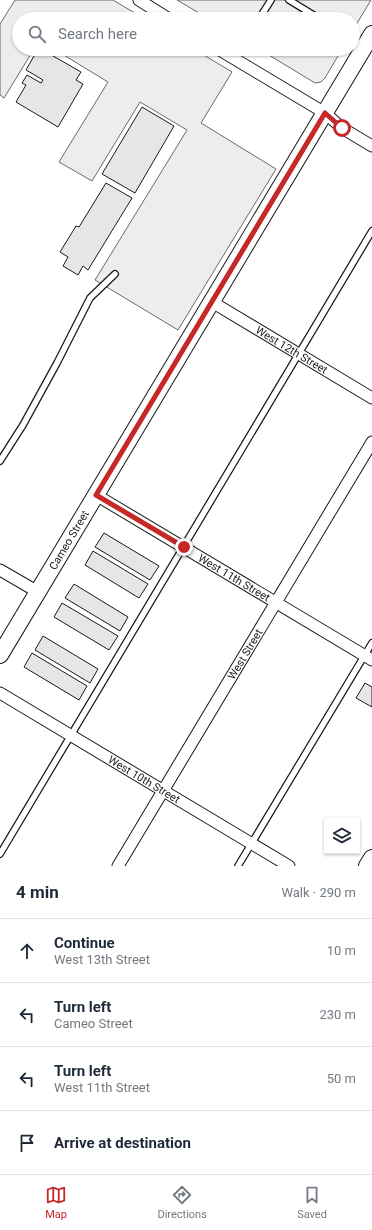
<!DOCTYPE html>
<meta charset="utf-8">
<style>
:root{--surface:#fff;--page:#f6f6f7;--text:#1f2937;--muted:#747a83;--line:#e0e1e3;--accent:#c62828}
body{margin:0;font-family:Roboto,sans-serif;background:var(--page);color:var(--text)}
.controls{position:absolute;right:12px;bottom:12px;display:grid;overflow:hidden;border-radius:0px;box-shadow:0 1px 3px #0004}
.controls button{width:36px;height:36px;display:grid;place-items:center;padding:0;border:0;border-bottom:1px solid var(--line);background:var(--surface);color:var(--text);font:20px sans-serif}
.stop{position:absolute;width:12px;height:12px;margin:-9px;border:3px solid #c62828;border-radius:50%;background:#fff}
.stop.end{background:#c62828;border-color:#fff;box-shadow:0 1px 4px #0008}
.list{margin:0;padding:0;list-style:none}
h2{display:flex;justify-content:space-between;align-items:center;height:52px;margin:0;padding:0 16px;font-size:17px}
h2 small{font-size:13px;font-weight:400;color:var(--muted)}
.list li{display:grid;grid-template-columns:26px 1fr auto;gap:12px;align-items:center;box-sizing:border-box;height:64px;padding:0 16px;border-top:1px solid var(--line)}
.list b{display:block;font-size:15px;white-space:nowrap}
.list p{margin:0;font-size:13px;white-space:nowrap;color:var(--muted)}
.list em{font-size:13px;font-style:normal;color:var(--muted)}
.icon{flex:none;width:22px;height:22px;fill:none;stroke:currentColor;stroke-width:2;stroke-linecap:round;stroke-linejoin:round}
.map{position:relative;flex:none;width:372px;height:866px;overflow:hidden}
.search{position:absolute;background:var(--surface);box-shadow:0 1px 3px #0004;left:12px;right:12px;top:12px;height:44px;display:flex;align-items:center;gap:10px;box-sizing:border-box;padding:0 14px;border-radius:22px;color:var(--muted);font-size:15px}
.sheet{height:308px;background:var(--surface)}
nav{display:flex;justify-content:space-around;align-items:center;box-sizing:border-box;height:56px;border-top:1px solid var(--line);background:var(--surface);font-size:11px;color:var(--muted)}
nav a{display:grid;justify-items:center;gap:2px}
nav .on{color:var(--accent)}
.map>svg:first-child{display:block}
.parking{fill:#ededed;stroke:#6a6a6a}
.building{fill:#e6e6e6;stroke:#1a1a1a}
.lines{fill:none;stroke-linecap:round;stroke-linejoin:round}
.lane-casing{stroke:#1a1a1a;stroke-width:8}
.street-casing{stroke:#1a1a1a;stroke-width:13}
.secondary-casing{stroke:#1a1a1a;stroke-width:18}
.lane{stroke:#fff;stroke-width:5.5}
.street{stroke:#fff;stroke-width:11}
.secondary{stroke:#fff;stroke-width:16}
.route{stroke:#c62828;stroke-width:5}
.labels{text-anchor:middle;stroke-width:3;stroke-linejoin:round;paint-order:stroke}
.street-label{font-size:11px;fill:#1a1a1a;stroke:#fff}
</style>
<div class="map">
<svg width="372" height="866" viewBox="0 0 372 866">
<rect width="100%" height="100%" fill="#fff"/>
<g class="parking">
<polygon points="15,0 113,0 145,19 19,19 19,49 34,49 4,98 0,95 0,24"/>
<polygon points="177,0 371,0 353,30 353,19 209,19"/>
<polygon points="54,49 194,49 232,72 201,123 276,169 178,330 95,280 187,130 140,102 92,181 59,162 108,82"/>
<polygon points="259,49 342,49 325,78 321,82 315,83"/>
</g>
<g class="building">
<polygon points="38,49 41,49 81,72 76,80 83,84 58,127 16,102 26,85 22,83 27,75 41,83 43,80 26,70"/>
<polygon points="142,107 174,126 135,193 102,174"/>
<polygon points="106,183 132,198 88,270 83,266 78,275 63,266 68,257 60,252 76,226 79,227"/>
<polygon points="104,533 159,566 150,580 95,547"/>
<polygon points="93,551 148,584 139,598 85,565"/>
<polygon points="74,584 128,617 120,631 65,598"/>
<polygon points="62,603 118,636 109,650 54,617"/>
<polygon points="43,636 98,669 90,683 35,650"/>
<polygon points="32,653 87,686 79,700 24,667"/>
<polygon points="365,683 372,687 372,707 356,698"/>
</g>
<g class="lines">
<defs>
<g id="lane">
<polyline points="289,0 320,19"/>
<polyline points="259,19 271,0"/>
<polyline points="0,461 23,425 57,363 90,298 115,274"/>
<polyline points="0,854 372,231"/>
<polyline points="238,866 372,643"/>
</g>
<g id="street">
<polyline points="139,0 169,19"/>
<polyline points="218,49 325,113 342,128 372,146"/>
<path id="s1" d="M212,302L372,398"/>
<path id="s2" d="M96,495L372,660"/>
<polyline points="0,570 38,592"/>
<path id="s3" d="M0,693L289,866"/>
<path id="s4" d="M118,866L372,442"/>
</g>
<g id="secondary">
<path id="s5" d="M0,655L372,34"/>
<polyline points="367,866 372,858"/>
</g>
</defs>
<use href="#lane" class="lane-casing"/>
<use href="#street" class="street-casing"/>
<use href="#secondary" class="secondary-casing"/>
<use href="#lane" class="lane"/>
<use href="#street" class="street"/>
<use href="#secondary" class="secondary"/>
</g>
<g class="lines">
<polyline class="route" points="184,547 96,495 325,113 342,128"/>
</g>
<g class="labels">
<g class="street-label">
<text dy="4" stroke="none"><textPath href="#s1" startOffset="93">West 12th Street</textPath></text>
<text dy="4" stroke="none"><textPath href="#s5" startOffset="134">Cameo Street</textPath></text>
<text dy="4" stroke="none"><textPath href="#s2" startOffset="161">West 11th Street</textPath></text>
<text dy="4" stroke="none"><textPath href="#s4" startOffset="247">West Street</textPath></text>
<text dy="4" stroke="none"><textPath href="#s3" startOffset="168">West 10th Street</textPath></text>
</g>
</g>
</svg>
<div class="controls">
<button><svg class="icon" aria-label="layers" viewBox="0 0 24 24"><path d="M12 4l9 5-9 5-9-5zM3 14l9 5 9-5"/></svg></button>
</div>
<div class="stop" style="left:342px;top:128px"></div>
<div class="stop end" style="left:184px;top:547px"></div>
<div class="search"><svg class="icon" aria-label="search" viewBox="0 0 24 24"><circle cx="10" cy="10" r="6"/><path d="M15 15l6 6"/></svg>Search here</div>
</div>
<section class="sheet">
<h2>4 min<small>Walk · 290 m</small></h2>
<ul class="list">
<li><svg class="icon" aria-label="ahead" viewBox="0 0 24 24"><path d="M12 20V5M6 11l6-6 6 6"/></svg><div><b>Continue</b><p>West 13th Street</p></div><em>10 m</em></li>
<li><svg class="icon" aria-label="left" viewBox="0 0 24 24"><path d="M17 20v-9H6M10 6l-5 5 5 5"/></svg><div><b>Turn left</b><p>Cameo Street</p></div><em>230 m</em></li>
<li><svg class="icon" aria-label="left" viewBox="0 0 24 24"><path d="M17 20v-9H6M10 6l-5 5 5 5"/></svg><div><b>Turn left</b><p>West 11th Street</p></div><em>50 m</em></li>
<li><svg class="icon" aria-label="arrive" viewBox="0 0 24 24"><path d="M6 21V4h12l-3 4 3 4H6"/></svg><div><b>Arrive at destination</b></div></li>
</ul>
</section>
<nav>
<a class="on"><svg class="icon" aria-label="map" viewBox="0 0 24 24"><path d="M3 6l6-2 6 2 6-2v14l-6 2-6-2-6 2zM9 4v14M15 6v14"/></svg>Map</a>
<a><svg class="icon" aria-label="directions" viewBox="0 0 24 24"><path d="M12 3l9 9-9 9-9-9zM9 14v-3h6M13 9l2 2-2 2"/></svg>Directions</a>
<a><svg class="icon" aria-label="saved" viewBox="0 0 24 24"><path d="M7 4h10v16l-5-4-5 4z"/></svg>Saved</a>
</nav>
